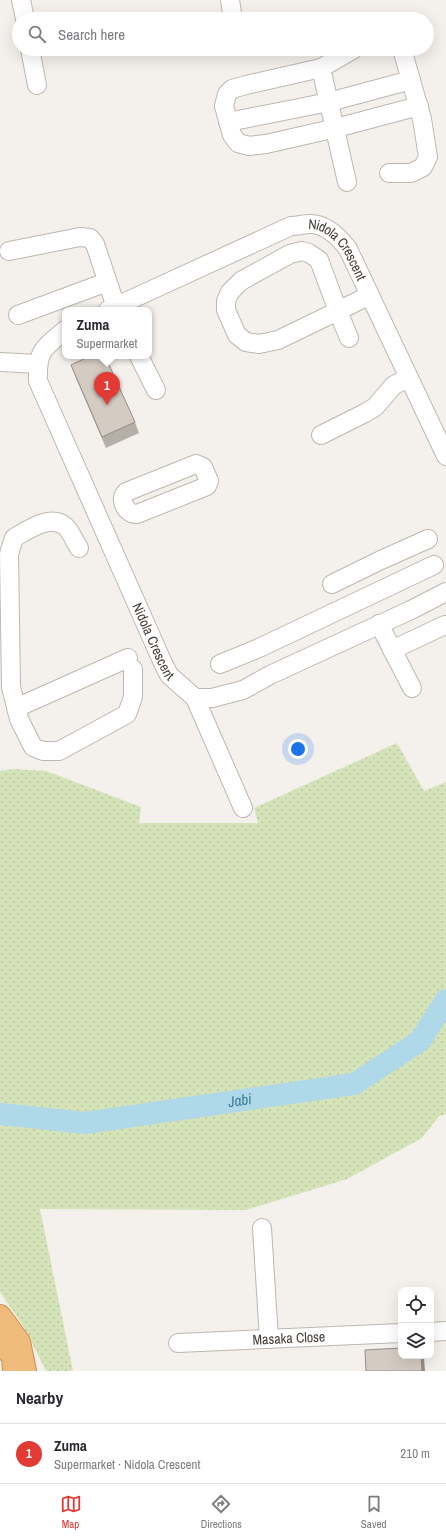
<!DOCTYPE html>
<meta charset="utf-8">
<style>
:root{--surface:#fff;--page:#f7f7f7;--text:#2b2b33;--muted:#7c7c81;--line:#e1e1e2;--accent:#e23a35}
body{margin:0;font-family:"Archivo Narrow",sans-serif;background:var(--page);color:var(--text)}
.controls{position:absolute;right:12px;bottom:12px;display:grid;overflow:hidden;border-radius:8px;box-shadow:0 4px 16px #0002}
.controls button{width:36px;height:36px;display:grid;place-items:center;padding:0;border:0;border-bottom:1px solid var(--line);background:var(--surface);color:var(--text);font:20px sans-serif}
.you{position:absolute;left:298px;top:749px;width:14px;height:14px;margin:-10px;border:3px solid #fff;border-radius:50%;background:#1a73e8;box-shadow:0 0 0 6px #1a73e833}
.badge{display:grid;place-items:center;width:26px;height:26px;border-radius:50%;background:var(--accent);color:#fff;font-size:13px;font-weight:700}
.pin{position:absolute;translate:-50% -33px;filter:drop-shadow(0 1px 2px #0008)}
.pin::after{content:'';position:absolute;top:21px;width:14px;height:12px;background:inherit;clip-path:polygon(0 0,100% 0,50% 100%)}
.popup{position:absolute;left:62px;top:307px;width:90px;height:52px;box-sizing:border-box;display:grid;place-content:center;border-radius:8px;background:var(--surface);filter:drop-shadow(0 1px 3px #0005);font-size:13px;white-space:nowrap;color:var(--muted)}
.popup b{font-size:15px;color:var(--text)}
.popup::after{content:'';position:absolute;left:50%;top:100%;margin-left:-8px;border:8px solid transparent;border-top-color:var(--surface)}
.list{margin:0;padding:0;list-style:none}
h2{display:flex;justify-content:space-between;align-items:center;height:52px;margin:0;padding:0 16px;font-size:17px}
h2 small{font-size:13px;font-weight:400;color:var(--muted)}
.list li{display:grid;grid-template-columns:26px 1fr auto;gap:12px;align-items:center;box-sizing:border-box;height:60px;padding:0 16px;border-top:1px solid var(--line)}
.list b{display:block;font-size:15px;white-space:nowrap}
.list p{margin:0;font-size:13px;white-space:nowrap;color:var(--muted)}
.list em{font-size:13px;font-style:normal;color:var(--muted)}
.icon{flex:none;width:22px;height:22px;fill:none;stroke:currentColor;stroke-width:2;stroke-linecap:round;stroke-linejoin:round}
.map{position:relative;flex:none;width:446px;height:1371px;overflow:hidden}
.search{position:absolute;background:var(--surface);box-shadow:0 4px 16px #0002;left:12px;right:12px;top:12px;height:44px;display:flex;align-items:center;gap:10px;box-sizing:border-box;padding:0 14px;border-radius:22px;color:var(--muted);font-size:15px}
.sheet{height:112px;background:var(--surface)}
nav{display:flex;justify-content:space-around;align-items:center;box-sizing:border-box;height:56px;border-top:1px solid var(--line);background:var(--surface);font-size:11px;color:var(--muted)}
nav a{display:grid;justify-items:center;gap:2px}
nav .on{color:var(--accent)}
.map>svg:first-child{display:block}
.grass{fill:url(#grass-dots)}
.lines{fill:none;stroke-linecap:round;stroke-linejoin:round}
.river{stroke:#afd8e9;stroke-width:22}
.minor-casing{stroke:#beb7af;stroke-width:20}
.highway-casing{stroke:#cc8e4d;stroke-width:24}
.minor{stroke:#fff;stroke-width:18}
.highway{stroke:#eebb7d;stroke-width:22}
.wall{fill:#b6afa7}
.shaded-wall{fill:#948e88}
.building{fill:#d4cbc2;stroke:#948e88}
.labels{text-anchor:middle;stroke-width:3;stroke-linejoin:round;paint-order:stroke}
.street-label{font-size:14px;fill:#47403a;stroke:#fff}
.water-label{font-size:15px;font-style:italic;fill:#3a7c99;stroke:#fff}
</style>
<div class="map">
<svg width="446" height="1371" viewBox="0 0 446 1371">
<defs>
<pattern id="grass-dots" width="8" height="8" patternUnits="userSpaceOnUse"><rect width="8" height="8" fill="#d5e3b9"/><path d="M2 2h.1M6 6h.1" fill="none" stroke="#b8c4a0" stroke-width="1.8" stroke-linecap="round"/></pattern>
</defs>
<rect width="100%" height="100%" fill="#f4f0eb"/>
<polygon class="grass" points="397,743 424,791 446,782 446,1114 439,1116 422,1138 347,1179 246,1210 40,1209 73,1371 46,1371 25,1329 0,1292 0,771 13,769 46,771 141,807 139,823 258,823 254,808"/>
<g class="lines">
<path class="river" id="s1" d="M0,1114L85,1123L354,1084L420,1041L446,1000"/>
<defs>
<g id="minor">
<polyline points="21,0 25,19"/>
<polyline points="230,0 233,19"/>
<polyline points="30,49 37,85"/>
<polyline points="354,49 321,68 246,85 232,89 227,94 224,106 232,135 238,143 249,146 266,144 336,128 419,106"/>
<polyline points="321,68 347,182"/>
<polyline points="228,122 329,102 411,80"/>
<polyline points="389,173 411,173 423,167 428,157 422,119 402,49"/>
<polyline points="9,251 80,237 90,238 95,244 117,310"/>
<path id="s2" d="M108,310L291,226C297,226 304,224 310,224C326,224 339,237 348,249L446,456"/>
<polyline points="18,315 107,282"/>
<path id="s3" d="M65,330C43,349 37,350 38,381L162,661L169,675L195,698H212L243,690L270,675L411,610L446,592"/>
<polyline points="349,338 338,311 319,260 309,253 302,251 290,254 241,281 230,292 226,301 226,310 237,335 246,342 259,344 278,340 338,311 370,295"/>
<polyline points="139,356 156,390"/>
<polyline points="0,362 38,364"/>
<polyline points="321,435 365,413 375,407 394,385 409,378"/>
<path d="M196,464L203,467L209,481L207,486L137,514C127,515 118,500 126,492Z"/>
<path d="M79,548C75,542 71,532 66,527C51,513 28,530 14,538L9,554L11,687L19,719L33,747L43,751H59L127,714L133,697V669"/>
<polyline points="332,584 381,560 428,539"/>
<polyline points="379,624 412,688"/>
<polyline points="392,650 445,625"/>
<polyline points="220,664 259,648 434,565"/>
<polyline points="195,698 243,808"/>
<polyline points="16,708 128,658"/>
<polyline points="262,1228 269,1339"/>
<polyline points="431,1332 446,1331"/>
<path id="s4" d="M178,1343L401,1333"/>
</g>
<g id="highway">
<polyline points="0,1316 19,1342 25,1371"/>
<polyline points="0,1343 13,1356 14,1371"/>
</g>
</defs>
<use href="#minor" class="minor-casing"/>
<use href="#highway" class="highway-casing"/>
<use href="#minor" class="minor"/>
<use href="#highway" class="highway"/>
</g>
<polygon class="wall" points="71,365 135,422 139,433 106,448 75,376"/>
<polygon class="shaded-wall" points="421,1356 423,1356 424,1358 425,1371 422,1371"/>
<g class="building">
<polygon points="90,356 105,356 135,422 102,437 71,365"/>
<polygon points="401,1348 401,1356 421,1356 422,1371 366,1371 365,1350"/>
</g>
<g class="labels">
<g class="street-label">
<text dy="5" stroke="none"><textPath href="#s2" startOffset="260">Nidola Crescent</textPath></text>
<text dy="5" stroke="none"><textPath href="#s3" startOffset="346">Nidola Crescent</textPath></text>
<text dy="5" stroke="none"><textPath href="#s4" startOffset="111">Masaka Close</textPath></text>
</g>
<g class="water-label">
<text dy="5" stroke="none"><textPath href="#s1" startOffset="242">Jabi</textPath></text>
</g>
</g>
</svg>
<div class="controls">
<button><svg class="icon" aria-label="locate" viewBox="0 0 24 24"><circle cx="12" cy="12" r="6"/><path d="M12 2v4M12 18v4M2 12h4M18 12h4"/></svg></button>
<button><svg class="icon" aria-label="layers" viewBox="0 0 24 24"><path d="M12 4l9 5-9 5-9-5zM3 14l9 5 9-5"/></svg></button>
</div>
<div class="you"></div>
<div class="pin badge" style="left:107px;top:405px">1</div>
<div class="popup"><b>Zuma</b>Supermarket</div>
<div class="search"><svg class="icon" aria-label="search" viewBox="0 0 24 24"><circle cx="10" cy="10" r="6"/><path d="M15 15l6 6"/></svg>Search here</div>
</div>
<section class="sheet">
<h2>Nearby<small></small></h2>
<ul class="list">
<li><span class="badge">1</span><div><b>Zuma</b><p>Supermarket · Nidola Crescent</p></div><em>210 m</em></li>
</ul>
</section>
<nav>
<a class="on"><svg class="icon" aria-label="map" viewBox="0 0 24 24"><path d="M3 6l6-2 6 2 6-2v14l-6 2-6-2-6 2zM9 4v14M15 6v14"/></svg>Map</a>
<a><svg class="icon" aria-label="directions" viewBox="0 0 24 24"><path d="M12 3l9 9-9 9-9-9zM9 14v-3h6M13 9l2 2-2 2"/></svg>Directions</a>
<a><svg class="icon" aria-label="saved" viewBox="0 0 24 24"><path d="M7 4h10v16l-5-4-5 4z"/></svg>Saved</a>
</nav>
